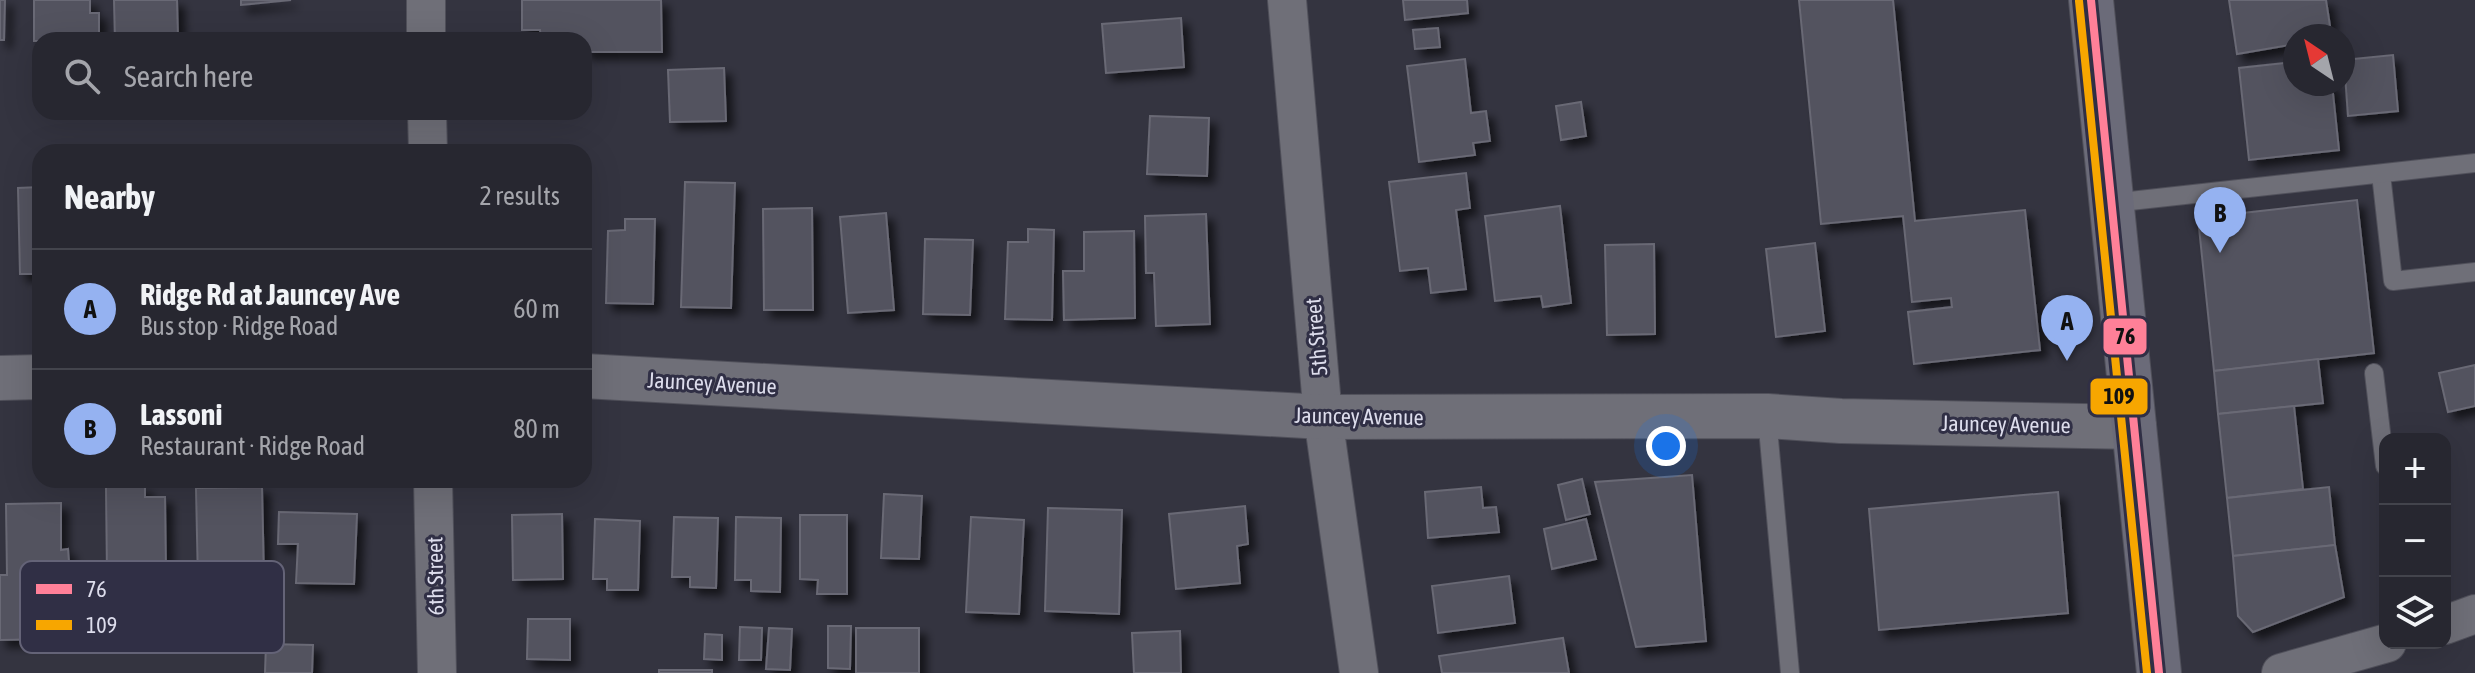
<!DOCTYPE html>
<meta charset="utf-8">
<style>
:root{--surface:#272730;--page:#33333c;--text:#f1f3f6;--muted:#a4a5ab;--line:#43444c;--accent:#95b2f1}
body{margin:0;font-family:"Asap Condensed",sans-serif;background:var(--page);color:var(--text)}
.controls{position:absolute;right:24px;bottom:24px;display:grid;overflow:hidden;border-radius:16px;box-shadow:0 8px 32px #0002}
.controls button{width:72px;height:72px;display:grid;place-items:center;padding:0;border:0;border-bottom:2px solid var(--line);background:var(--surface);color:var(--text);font:40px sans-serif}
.compass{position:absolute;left:2283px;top:24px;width:72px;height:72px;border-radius:50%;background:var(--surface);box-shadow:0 8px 32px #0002;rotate:325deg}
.you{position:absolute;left:1666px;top:446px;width:28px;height:28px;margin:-20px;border:6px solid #fff;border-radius:50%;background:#1a73e8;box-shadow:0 0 0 12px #1a73e833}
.badge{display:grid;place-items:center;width:52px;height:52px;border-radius:50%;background:var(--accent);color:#111;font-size:26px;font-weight:700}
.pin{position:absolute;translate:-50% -66px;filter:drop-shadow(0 2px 4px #0008)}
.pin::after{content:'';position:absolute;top:42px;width:28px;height:24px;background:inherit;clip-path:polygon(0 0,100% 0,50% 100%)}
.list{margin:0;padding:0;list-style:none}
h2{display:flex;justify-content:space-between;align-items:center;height:104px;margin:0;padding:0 32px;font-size:34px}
h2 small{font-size:26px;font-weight:400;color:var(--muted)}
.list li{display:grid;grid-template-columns:52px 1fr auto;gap:24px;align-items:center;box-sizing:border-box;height:120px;padding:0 32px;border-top:2px solid var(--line)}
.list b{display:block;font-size:30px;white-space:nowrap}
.list p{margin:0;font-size:26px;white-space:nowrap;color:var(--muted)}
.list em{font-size:26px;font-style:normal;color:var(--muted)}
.icon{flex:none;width:44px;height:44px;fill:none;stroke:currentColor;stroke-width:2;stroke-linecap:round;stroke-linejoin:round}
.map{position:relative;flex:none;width:2475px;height:673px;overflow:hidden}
.search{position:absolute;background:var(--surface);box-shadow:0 8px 32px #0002;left:32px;top:32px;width:560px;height:88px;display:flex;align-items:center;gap:20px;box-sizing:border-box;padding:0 28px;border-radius:24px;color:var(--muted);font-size:30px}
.panel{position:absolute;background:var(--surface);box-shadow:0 8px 32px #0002;left:32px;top:144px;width:560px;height:344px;border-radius:24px}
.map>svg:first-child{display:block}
.building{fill:#53525f;stroke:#696974;stroke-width:2;filter:url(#shadow)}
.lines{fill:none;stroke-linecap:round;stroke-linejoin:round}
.service-casing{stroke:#50505a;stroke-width:20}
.minor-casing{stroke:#50505a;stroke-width:40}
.tertiary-casing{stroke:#50505a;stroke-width:46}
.primary-casing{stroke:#50505a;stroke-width:46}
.service{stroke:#6f6f78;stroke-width:18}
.minor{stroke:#6f6f78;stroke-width:38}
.tertiary{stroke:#6f6f78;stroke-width:44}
.primary{stroke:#6b6b79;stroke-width:44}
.bus-1-casing{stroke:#302f45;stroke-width:14}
.bus-2-casing{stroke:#302f45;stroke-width:14}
.bus-1{stroke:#ff8098;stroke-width:8}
.bus-2{stroke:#f7a600;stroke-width:8}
.labels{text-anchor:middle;stroke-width:6;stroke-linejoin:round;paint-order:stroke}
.street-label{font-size:22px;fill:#ddddec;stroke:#302f45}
.key{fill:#302f45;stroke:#646377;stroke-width:2}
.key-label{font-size:22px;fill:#ddddec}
.line-badge{stroke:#302f45;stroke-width:3}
.pale-badge-label{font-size:22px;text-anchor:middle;font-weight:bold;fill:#111}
</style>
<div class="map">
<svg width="2475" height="673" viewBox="0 0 2475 673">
<defs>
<filter id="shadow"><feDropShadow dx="7" dy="7" stdDeviation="4" flood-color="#0009"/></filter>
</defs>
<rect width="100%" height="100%" fill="#343440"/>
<g class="building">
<polygon points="0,0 5,0 4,40 0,40"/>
<polygon points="34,0 90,0 90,13 99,13 99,40 34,41"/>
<polygon points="114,0 177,0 178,38 115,40"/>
<polygon points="241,0 291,0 241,5"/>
<polygon points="522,0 661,0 662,52 584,52 584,40 541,40 540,30 522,30"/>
<polygon points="1403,0 1467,0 1468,13 1405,20"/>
<polygon points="1799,0 1893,0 1915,221 2025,210 2040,350 1914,364 1908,312 1952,307 1951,298 1912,302 1903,216 1821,224"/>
<polygon points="2229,0 2326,0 2330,26 2307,30 2308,36 2295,36 2295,44 2237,54"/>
<polygon points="1181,18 1184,67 1106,73 1102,24"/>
<polygon points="1438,28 1440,47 1415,49 1413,30"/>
<polygon points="2393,55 2398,111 2348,116 2344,60"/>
<polygon points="1465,59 1471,113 1486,111 1490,141 1473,143 1475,155 1419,162 1407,66"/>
<polygon points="2295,62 2295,84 2332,84 2339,150 2249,160 2239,68"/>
<polygon points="724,68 726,121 670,122 668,70"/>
<polygon points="1581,102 1586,136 1561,140 1556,106"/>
<polygon points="1150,116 1209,118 1207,176 1147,174"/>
<polygon points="1466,173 1470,208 1456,210 1466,289 1431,293 1428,268 1400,271 1389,182"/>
<polygon points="685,182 735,183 731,308 681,307"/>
<polygon points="40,187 40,274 20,274 18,188"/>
<polygon points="2357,200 2374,353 2214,371 2198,218"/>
<polygon points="1560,206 1571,303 1543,307 1541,296 1495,301 1485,216"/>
<polygon points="812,208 813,310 764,310 763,209"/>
<polygon points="886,213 894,310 848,313 840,217"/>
<polygon points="1206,214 1210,324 1156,326 1154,273 1146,273 1145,216"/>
<polygon points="625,219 655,219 653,304 606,303 608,231 625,230"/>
<polygon points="1028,229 1054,230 1052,320 1005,319 1008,242 1028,242"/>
<polygon points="1134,231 1135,318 1064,320 1063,271 1084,271 1084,232"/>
<polygon points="925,239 973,240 970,315 923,314"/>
<polygon points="1815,243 1825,331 1776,337 1766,249"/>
<polygon points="1654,244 1655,334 1607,335 1605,245"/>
<polygon points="2318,359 2323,403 2218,414 2214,371"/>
<polygon points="2475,365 2475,406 2448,412 2439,373"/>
<polygon points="2294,406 2303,489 2227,498 2218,414"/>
<polygon points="1692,475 1706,641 1636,647 1595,482"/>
<polygon points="1582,479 1590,514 1566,520 1558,485"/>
<polygon points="106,487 145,487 145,497 165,497 166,573 107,574"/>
<polygon points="262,487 264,580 198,582 196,488"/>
<polygon points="1481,487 1483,508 1496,507 1499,532 1428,538 1425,492"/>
<polygon points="2329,487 2335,545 2233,556 2227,498"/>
<polygon points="2058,492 2068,613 1879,630 1869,509"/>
<polygon points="884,494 922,496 919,559 881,558"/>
<polygon points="61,503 61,550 68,549 69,562 79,562 79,589 51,590 52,639 0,640 0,575 7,575 6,504"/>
<polygon points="1245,506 1248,544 1237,546 1240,583 1176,589 1169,514"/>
<polygon points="1048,508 1122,510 1119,614 1045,611"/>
<polygon points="279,512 357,514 354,584 296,583 298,544 278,544"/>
<polygon points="562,514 563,579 513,580 512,515"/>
<polygon points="800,515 847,515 847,594 817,594 818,580 800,579"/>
<polygon points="674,517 718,518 716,588 690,587 690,577 672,577"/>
<polygon points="736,517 781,518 780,592 751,591 751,580 735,580"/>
<polygon points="971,517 1024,520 1019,614 966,612"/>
<polygon points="595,519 640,521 638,590 607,590 607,579 593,579"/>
<polygon points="1586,519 1596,559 1552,569 1544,529"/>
<polygon points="2335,545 2344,597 2253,632 2238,616 2233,556"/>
<polygon points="1509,576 1515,623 1438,633 1432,586"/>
<polygon points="528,619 570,619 570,660 527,659"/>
<polygon points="828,626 851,626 850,669 828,668"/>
<polygon points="740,627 762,628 761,660 739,660"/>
<polygon points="769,628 792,629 790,670 766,669"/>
<rect x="856" y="628" width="63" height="45"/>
<polygon points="1180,631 1181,673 1134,673 1132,633"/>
<polygon points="705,634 722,635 722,660 704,659"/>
<polygon points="1563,638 1569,673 1442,673 1439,656"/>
<polygon points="266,644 313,645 312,673 265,673"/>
<rect x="659" y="670" width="53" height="3"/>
</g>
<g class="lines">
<defs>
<g id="service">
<polyline points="2381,174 2393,281 2475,272"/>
<polyline points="2112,203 2475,163"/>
<polyline points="2374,373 2385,466"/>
<polyline points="1767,417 1790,673"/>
</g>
<g id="minor">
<polyline points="426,0 426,40"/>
<polyline points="1287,0 1323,417 1359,673"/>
<polyline points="427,112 428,152"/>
<polyline points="433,480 437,673"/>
<polyline points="2445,625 2475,614"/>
<polyline points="2281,673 2387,643"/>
</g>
<g id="tertiary">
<polyline points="584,376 1323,417 1767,416 1841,421 2134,427"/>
<polyline points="0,378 40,377"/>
</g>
<polyline id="primary" points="2091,0 2159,673"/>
</defs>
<use href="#service" class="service-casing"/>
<use href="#minor" class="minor-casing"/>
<use href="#tertiary" class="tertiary-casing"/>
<use href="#primary" class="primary-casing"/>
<use href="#service" class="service"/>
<use href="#minor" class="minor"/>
<use href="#tertiary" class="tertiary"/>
<use href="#primary" class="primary"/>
<defs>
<polyline id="bus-1" points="2091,0 2159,673"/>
<polyline id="bus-2" points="2079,1 2147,673"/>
</defs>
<use href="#bus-1" class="bus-1-casing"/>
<use href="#bus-2" class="bus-2-casing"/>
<use href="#bus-1" class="bus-1"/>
<use href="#bus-2" class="bus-2"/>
</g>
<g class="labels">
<g class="street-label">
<text transform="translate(1316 337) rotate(-95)" y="8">5th Street</text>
<text transform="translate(712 383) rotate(3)" y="8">Jauncey Avenue</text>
<text transform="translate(1359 416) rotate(1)" y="8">Jauncey Avenue</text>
<text transform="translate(2006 424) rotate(1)" y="8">Jauncey Avenue</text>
<text transform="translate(435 576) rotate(-91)" y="8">6th Street</text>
</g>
</g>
<rect x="20" y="561" width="264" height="92" rx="12" class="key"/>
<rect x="36" y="584" width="36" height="10" fill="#ff8098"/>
<rect x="36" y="620" width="36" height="10" fill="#f7a600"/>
<g class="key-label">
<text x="86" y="597">76</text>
<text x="86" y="633">109</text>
</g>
<g class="line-badge">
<rect x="2102" y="317" width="46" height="39" rx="8" fill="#ff8098"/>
<rect x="2089" y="377" width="60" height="39" rx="8" fill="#f7a600"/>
</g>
<g class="pale-badge-label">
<text x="2125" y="344">76</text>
<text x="2119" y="404">109</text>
</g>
</svg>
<div class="controls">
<button>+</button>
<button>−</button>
<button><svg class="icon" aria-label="layers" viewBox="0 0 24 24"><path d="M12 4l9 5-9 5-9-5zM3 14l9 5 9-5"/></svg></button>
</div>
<svg class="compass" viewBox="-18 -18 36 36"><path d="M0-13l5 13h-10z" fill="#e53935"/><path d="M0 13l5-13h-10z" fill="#a4a5ab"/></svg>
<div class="you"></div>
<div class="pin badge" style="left:2067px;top:361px">A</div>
<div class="pin badge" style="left:2220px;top:253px">B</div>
<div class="search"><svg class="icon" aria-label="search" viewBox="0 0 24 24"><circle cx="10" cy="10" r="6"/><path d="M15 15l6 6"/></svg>Search here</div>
<section class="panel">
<h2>Nearby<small>2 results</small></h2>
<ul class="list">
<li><span class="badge">A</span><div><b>Ridge Rd at Jauncey Ave</b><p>Bus stop · Ridge Road</p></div><em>60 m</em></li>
<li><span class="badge">B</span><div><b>Lassoni</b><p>Restaurant · Ridge Road</p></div><em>80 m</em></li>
</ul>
</section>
</div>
